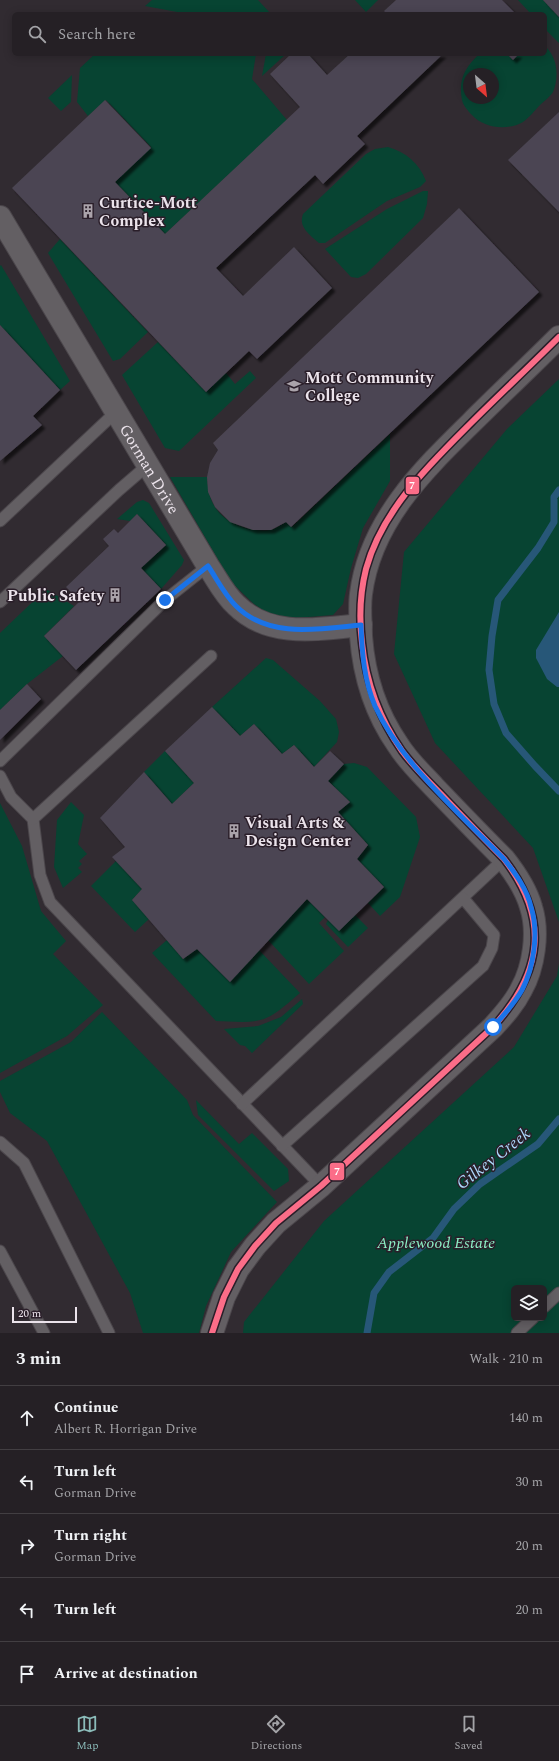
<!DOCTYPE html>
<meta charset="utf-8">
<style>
:root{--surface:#252025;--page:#312d32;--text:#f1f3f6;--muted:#a3a3a7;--line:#423e42;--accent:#8bbbb9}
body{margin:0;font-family:Spectral,serif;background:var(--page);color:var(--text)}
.controls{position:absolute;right:12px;bottom:12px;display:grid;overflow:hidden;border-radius:6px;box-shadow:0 2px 10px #0003}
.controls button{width:36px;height:36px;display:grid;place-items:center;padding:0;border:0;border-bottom:1px solid var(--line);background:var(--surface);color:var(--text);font:20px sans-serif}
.compass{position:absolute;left:463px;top:68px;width:36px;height:36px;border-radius:50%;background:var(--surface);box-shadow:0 2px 10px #0003;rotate:152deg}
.scale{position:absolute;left:12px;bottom:10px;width:65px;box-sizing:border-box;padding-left:4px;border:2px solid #ebe3eb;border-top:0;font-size:11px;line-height:14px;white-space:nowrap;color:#ebe3eb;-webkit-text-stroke:3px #2a1e29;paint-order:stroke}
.stop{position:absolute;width:12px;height:12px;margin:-9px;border:3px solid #1a73e8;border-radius:50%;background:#fff}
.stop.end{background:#1a73e8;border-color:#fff;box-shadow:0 1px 4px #0008}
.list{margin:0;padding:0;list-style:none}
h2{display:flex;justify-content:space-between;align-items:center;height:52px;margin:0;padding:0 16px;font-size:17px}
h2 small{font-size:13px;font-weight:400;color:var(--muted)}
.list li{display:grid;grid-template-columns:26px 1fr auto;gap:12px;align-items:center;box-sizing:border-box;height:64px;padding:0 16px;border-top:1px solid var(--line)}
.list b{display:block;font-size:15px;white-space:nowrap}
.list p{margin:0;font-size:13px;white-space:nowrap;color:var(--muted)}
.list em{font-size:13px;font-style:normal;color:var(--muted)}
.icon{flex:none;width:22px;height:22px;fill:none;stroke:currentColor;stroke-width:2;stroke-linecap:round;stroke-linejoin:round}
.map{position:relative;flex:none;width:559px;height:1333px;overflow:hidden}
.search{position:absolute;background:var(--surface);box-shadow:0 2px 10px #0003;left:12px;right:12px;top:12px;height:44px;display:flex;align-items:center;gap:10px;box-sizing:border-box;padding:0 14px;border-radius:6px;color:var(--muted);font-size:15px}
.sheet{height:372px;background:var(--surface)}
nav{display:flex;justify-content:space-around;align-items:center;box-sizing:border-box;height:56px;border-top:1px solid var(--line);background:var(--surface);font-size:11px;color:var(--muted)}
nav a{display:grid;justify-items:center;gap:2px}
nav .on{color:var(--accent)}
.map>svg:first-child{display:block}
.green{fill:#074432;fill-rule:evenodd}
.water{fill:#275778}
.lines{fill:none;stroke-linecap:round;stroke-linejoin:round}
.stream{stroke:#275778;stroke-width:7}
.building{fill:#4b4552;filter:url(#shadow)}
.lane-casing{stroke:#4b464b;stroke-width:13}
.street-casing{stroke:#4b464b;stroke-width:24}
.secondary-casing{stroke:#4b464b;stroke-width:24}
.lane{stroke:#635f63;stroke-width:11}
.street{stroke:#635f63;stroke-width:22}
.secondary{stroke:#635f63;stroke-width:22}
.bus-1-casing{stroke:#2a1e29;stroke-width:9}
.bus-1{stroke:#fb6d88;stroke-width:6}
.route{stroke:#1a73e8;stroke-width:5}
.labels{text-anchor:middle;stroke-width:3;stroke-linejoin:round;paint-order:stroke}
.poi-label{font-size:16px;font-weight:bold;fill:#ebe3eb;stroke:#2a1e29;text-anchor:start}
.street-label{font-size:16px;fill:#ebe3eb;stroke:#2a1e29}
.park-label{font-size:16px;font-style:italic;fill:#8cf0c6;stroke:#2a1e29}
.water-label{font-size:17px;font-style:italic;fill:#acd9fb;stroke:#2a1e29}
.line-badge{stroke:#2a1e29;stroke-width:1.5}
.badge-label{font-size:11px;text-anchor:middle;font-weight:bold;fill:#fff}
</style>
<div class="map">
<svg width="559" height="1333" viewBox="0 0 559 1333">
<defs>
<filter id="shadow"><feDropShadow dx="3.5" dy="3.5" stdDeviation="1" flood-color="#0009"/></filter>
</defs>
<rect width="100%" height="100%" fill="#312b31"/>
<g class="green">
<polygon points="152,0 258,0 271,14 188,14 145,6"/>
<polygon points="355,0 378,0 366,12"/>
<polygon points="518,0 543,0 559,17 559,43 545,29 545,14 531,14"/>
<path d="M545,46C558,58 559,77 553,92C550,97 544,101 540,105C535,110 529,118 523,122C508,131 483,128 472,115C468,111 463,105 462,100C458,79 465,68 479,54H507L513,60L519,54H545ZM469,74H493V98H469Z"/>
<polygon points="95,54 256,54 252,79 287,120 165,234 115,182 151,147 106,100 88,116 77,102 80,68"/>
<polygon points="266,54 286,54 262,76"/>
<polygon points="72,75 71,102 61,111 48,98"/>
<path d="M388,147C406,152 419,163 426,181L420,187L387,201L325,243H319C310,235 298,227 303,214L366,154L375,149Z"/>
<polygon points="423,191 428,191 427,204 423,218 366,274 358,278 351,277 325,249 387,209"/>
<polygon points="60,239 148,332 120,359 113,361 48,253"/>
<polygon points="1,265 70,381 60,390 0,325 0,266"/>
<polygon points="158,342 206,392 226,373 235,384 250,371 256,378 179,451 165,448 122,375"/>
<polygon points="559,379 559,922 533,848 435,743 394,654 404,552 507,429"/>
<path d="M390,434V481L363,528L351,568L343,604L333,615L296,618L270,615L254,604L231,582L170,477H207C208,487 209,498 215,507C225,523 251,533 270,530C275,529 281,525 286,522L292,527Z"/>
<polygon points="143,500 149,503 184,560 182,565 161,589 141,568 166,545 137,514 130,521 117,519 137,502"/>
<polygon points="46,589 74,606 44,636 63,656 27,684 0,710 0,633"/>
<polygon points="266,658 273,660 320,701 336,719 339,732 337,742 314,767 294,745 282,754 254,724 240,736 212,707"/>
<polygon points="165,751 194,783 172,804 144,772"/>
<polygon points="354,763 367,767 416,817 420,837 400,897 380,916 368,903 384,887 357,859 368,845 338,812 350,802 328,781 344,764"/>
<polygon points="71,802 84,815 78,844 87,854 79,861 82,864 78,868 82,872 63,888 54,867 57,820"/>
<polygon points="0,803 22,846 41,911 66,941 53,954 103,1005 67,1036 0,1073"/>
<polygon points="116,861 142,889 132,900 149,919 135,932 91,886"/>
<polygon points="307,899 325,917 319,923 344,951 309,984 268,940"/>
<polygon points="355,915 368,928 348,947 326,924 328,920"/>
<path d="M167,940L183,959L197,949L230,982L259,950L300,993C289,1002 277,1014 264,1019C249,1024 231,1021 216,1021L152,953Z"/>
<path d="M559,964V1333H243L244,1322L324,1221L514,1047L557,976ZM514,1288H544V1318H514Z"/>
<polygon points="302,999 303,1004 252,1053 245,1046 240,1045 224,1029 258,1026 281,1017"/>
<polygon points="102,1012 187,1100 193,1115 277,1202 231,1252 206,1306 199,1333 143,1333 130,1293 47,1141 10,1113 0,1092 0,1081 71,1042"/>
<polygon points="196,1100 239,1144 252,1133 288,1169 289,1181 274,1191 198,1115"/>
</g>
<polygon class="water" points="559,612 559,687 557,687 547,679 536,658 536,650"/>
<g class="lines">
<g class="stream">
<polyline points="559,490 554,497 554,522 538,548 498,600 492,636 489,670 494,704 506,733 535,766 559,791"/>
<polyline points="367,1333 374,1293 389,1272 433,1238 454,1209 480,1184 538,1144 559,1119"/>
</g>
</g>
<g class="building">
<polygon points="396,0 502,0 516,14 387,14 384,11"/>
<polygon points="543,0 559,0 559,17"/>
<polygon points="291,54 308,54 327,75 350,54 443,54 357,136 365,144 323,184 315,175 216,268 243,296 294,247 332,288 257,359 249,351 206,392 12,188 105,100 151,148 115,182 165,234 300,107 270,74"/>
<polygon points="507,54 519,54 513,60"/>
<polygon points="559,112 559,212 508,160"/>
<polygon points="459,208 539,292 291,527 286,522 271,530 253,530 230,522 215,507 208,492 207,477 210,463 218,450 213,443"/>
<polygon points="0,325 60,390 33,416 42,425 0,461"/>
<polygon points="137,514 166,545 141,568 161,589 76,670 44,636 80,601 66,587 109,546 103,539 114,529 118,533"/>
<polygon points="27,684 41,699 0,740 0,710"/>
<polygon points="212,707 240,736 254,724 282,754 294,745 314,767 330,751 344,764 328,781 350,802 338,812 368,845 357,859 384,887 339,931 307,899 230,982 197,949 183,959 132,900 142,889 112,857 125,847 100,818 144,772 172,804 194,783 165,751"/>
</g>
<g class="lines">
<defs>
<g id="lane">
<polyline points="0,521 117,411"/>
<polyline points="0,602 119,490 148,465"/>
<polyline points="0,761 165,600 208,566"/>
<polyline points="0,776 11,797 33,819 40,875 50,902 321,1186"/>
<polyline points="33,819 211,656"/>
<polyline points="242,1104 504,859"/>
<polyline points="0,1142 24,1163 109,1333"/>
<polyline points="282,1146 483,966 492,948 494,935 463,898"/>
<polyline points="0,1251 44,1333"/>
<polyline points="544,1307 559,1293"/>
<polyline points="517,1333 533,1318"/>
</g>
<g id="street">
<path id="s1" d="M0,217L208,566C217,579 224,594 236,605C270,639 319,629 361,625"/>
</g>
<path id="secondary" d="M212,1333L224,1297L238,1269L255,1246L276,1223L321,1186L493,1027C504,1015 514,1004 521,990C534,967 539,932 531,907C526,889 515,873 504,859C480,835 457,811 434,787C422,774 408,761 398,745C375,712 364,677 361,636C361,623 359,608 361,594C370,522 422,471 471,423C500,394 530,366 559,337"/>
</defs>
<use href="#lane" class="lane-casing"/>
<use href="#street" class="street-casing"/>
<use href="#secondary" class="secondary-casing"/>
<use href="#lane" class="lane"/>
<use href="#street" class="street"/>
<use href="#secondary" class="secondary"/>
<defs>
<path id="bus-1" d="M212,1333L224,1297L238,1269L255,1246L276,1223L321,1186L493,1027C543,972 550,919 504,859C483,838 462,816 441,794C427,780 413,766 402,751C379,718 366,682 362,643C359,618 360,593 366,569C382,510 429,465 471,423C500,394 530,366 559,337"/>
</defs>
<use href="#bus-1" class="bus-1-casing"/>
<use href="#bus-1" class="bus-1"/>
</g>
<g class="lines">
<path class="route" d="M165,600L208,566C217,579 224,594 236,606C269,639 319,629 361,625C362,653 364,680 375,706C401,763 460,814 504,859C515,873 527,889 531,907C539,932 534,967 522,990C514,1004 504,1015 493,1027"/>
</g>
<defs>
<symbol id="building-bare" viewBox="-9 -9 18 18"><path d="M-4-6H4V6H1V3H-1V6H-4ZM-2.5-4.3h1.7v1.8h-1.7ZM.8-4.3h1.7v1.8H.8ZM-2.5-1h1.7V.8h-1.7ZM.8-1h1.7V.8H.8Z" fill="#aaa3aa" stroke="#2a1e29" stroke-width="2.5" paint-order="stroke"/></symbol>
<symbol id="university-bare" viewBox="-9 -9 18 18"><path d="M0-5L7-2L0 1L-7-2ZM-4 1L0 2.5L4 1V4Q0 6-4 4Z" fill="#aaa3aa" stroke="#2a1e29" stroke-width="2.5" paint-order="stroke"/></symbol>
</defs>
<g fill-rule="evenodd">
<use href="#building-bare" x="78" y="201" width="20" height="20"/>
<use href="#university-bare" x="284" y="376" width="20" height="20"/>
<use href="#building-bare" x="105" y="585" width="20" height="20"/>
<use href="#building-bare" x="224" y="821" width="20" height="20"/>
</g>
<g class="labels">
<g class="poi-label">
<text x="99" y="208">Curtice-Mott<tspan x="99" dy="18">Complex</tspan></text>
<text x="305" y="383">Mott Community<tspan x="305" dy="18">College</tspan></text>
<text x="104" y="601" text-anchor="end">Public Safety</text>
<text x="245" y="828">Visual Arts &amp;<tspan x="245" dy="18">Design Center</tspan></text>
</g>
<g class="street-label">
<text dy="6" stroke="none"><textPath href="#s1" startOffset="293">Gorman Drive</textPath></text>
</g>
<g class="park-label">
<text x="436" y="1248">Applewood Estate</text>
</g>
<g class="water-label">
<text transform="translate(493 1158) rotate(-38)" y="6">Gilkey Creek</text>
</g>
</g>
<g class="line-badge">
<rect x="405" y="476" width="15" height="19" rx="4" fill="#fb6d88"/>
<rect x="329" y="1162" width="16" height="19" rx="4" fill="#fb6d88"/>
</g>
<g class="badge-label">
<text x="412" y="489">7</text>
<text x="337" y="1175">7</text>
</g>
</svg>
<div class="controls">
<button><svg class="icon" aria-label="layers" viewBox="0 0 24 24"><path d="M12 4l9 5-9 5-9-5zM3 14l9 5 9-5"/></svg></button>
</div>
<svg class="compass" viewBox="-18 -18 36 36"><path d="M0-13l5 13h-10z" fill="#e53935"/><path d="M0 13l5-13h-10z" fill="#a3a3a7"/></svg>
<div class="scale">20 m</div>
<div class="stop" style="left:493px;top:1027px"></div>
<div class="stop end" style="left:165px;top:600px"></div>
<div class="search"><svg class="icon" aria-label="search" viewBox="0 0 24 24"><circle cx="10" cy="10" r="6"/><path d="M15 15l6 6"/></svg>Search here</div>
</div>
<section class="sheet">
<h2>3 min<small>Walk · 210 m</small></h2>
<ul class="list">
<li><svg class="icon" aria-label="ahead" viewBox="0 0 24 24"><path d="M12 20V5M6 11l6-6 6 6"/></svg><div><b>Continue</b><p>Albert R. Horrigan Drive</p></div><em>140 m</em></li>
<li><svg class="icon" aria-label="left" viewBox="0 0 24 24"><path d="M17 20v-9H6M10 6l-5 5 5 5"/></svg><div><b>Turn left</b><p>Gorman Drive</p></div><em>30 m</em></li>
<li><svg class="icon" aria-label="right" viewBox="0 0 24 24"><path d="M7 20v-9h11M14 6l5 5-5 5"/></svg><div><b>Turn right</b><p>Gorman Drive</p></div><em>20 m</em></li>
<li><svg class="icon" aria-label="left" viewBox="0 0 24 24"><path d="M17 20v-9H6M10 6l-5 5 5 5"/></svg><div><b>Turn left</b></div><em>20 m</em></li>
<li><svg class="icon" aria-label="arrive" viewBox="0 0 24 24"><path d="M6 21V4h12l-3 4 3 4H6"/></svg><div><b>Arrive at destination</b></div></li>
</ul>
</section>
<nav>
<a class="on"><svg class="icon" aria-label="map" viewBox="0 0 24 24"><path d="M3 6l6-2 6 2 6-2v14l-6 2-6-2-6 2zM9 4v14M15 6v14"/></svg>Map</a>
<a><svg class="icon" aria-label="directions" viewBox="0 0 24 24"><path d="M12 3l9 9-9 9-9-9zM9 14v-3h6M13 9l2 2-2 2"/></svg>Directions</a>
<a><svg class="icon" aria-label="saved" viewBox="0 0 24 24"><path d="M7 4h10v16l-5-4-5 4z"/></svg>Saved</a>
</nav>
